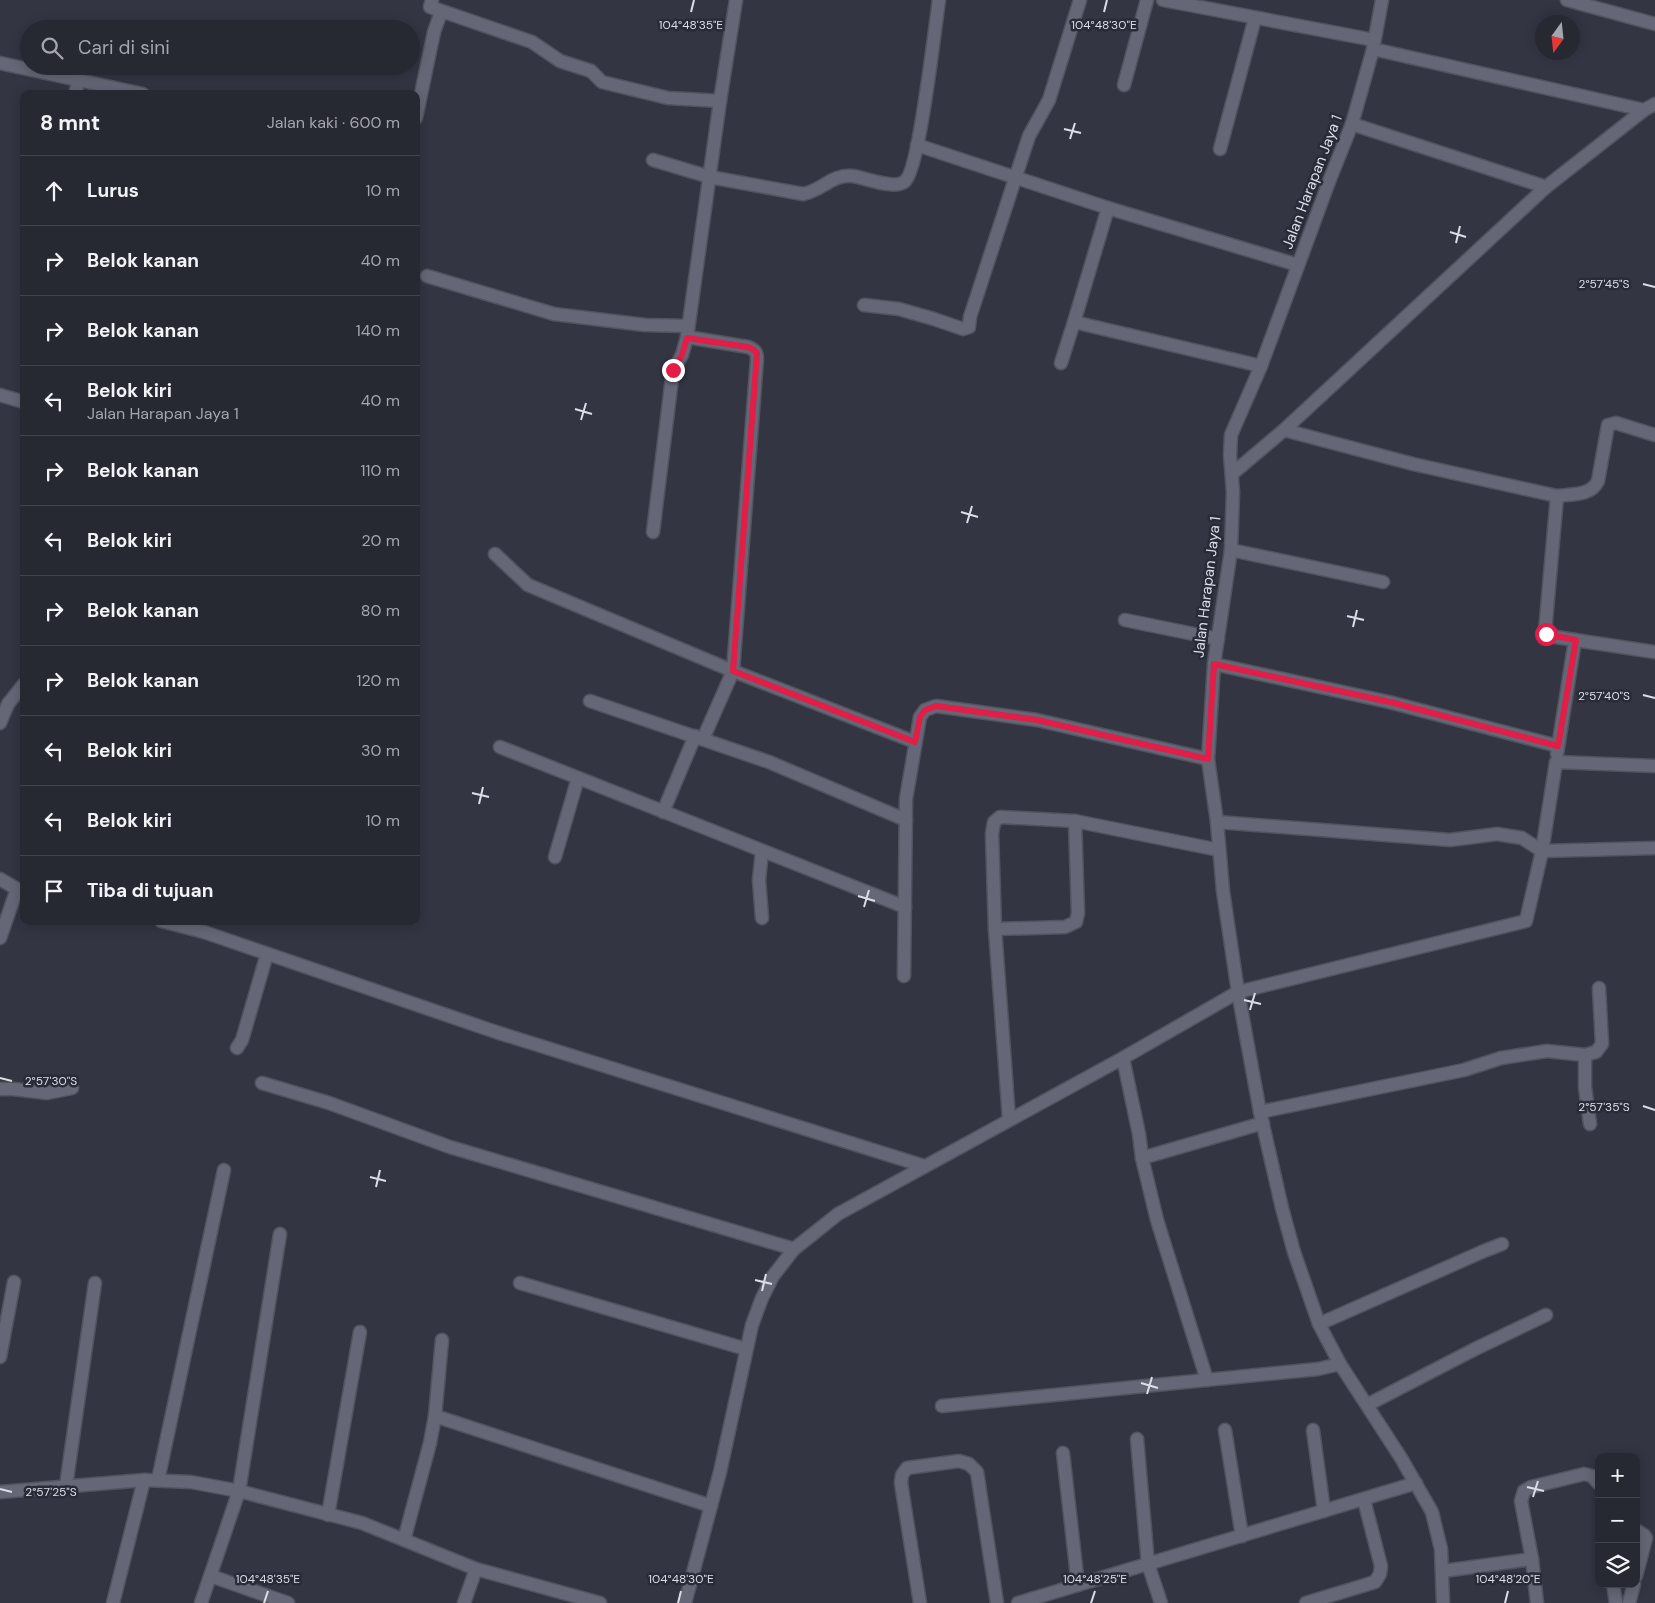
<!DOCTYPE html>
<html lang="id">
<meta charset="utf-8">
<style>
:root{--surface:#262832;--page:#32343e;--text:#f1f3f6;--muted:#a4a6ac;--line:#42444d}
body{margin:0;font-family:"DM Sans",sans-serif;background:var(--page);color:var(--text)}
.controls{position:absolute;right:15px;bottom:15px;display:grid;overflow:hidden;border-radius:10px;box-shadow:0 2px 12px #0003}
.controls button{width:45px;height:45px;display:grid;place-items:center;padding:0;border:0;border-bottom:1px solid var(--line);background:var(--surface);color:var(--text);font:25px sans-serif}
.compass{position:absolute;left:1535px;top:15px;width:45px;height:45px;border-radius:50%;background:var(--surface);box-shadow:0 2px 12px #0003;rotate:195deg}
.stop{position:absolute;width:15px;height:15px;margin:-11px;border:4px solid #e11d48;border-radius:50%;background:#fff}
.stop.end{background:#e11d48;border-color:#fff;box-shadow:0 1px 5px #0008}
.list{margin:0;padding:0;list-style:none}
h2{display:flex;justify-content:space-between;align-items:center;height:65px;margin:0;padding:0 20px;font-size:21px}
h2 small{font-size:16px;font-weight:400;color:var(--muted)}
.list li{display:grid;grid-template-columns:32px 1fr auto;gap:15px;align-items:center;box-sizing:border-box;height:70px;padding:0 20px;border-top:1px solid var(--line)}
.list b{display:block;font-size:19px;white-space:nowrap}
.list p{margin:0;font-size:16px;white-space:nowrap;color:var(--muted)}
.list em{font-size:16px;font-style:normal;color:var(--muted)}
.icon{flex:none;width:28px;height:28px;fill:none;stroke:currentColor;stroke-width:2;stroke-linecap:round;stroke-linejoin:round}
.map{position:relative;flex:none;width:1655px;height:1603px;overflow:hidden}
.search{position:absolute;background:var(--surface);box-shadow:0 2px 12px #0003;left:20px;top:20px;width:400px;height:55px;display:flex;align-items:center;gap:12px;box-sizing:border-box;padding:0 18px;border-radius:28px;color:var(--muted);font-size:19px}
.panel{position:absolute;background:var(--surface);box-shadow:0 2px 12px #0003;left:20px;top:90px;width:400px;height:835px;border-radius:10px}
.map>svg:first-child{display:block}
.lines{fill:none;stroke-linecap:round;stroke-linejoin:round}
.minor-casing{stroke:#51535e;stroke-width:15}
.minor{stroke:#656776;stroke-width:12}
.route{stroke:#e11d48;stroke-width:6}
.ticks{fill:none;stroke:#dcdee6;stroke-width:2}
.labels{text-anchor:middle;stroke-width:5;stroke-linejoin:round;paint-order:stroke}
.street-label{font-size:15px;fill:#dcdee6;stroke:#292b38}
.ticks-label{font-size:12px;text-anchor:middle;fill:#dcdee6;stroke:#292b38;stroke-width:5;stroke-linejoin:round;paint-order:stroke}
</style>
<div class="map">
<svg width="1655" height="1603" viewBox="0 0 1655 1603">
<rect width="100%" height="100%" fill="#333543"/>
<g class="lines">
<defs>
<g id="minor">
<polyline points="432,0 430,7 532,42 560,61 591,71 602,82 668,98 720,101"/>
<polyline points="1163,0 1374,40"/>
<polyline points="1382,0 1373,49 1352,124 1330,179 1261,366 1231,435 1230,455 1233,492 1231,550 1214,664 1208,759 1217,822 1223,891 1238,992 1260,1112 1282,1208 1294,1252 1319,1324 1340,1364 1401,1458 1432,1512 1441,1549 1443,1603"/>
<polyline points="1567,0 1655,24"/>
<polyline points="1373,49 1644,110"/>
<polyline points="0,63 143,94"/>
<polyline points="1124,85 1147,0"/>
<polyline points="75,94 79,80"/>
<polyline points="416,118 434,32 441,12"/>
<polyline points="1352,124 1546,187"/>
<polyline points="917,145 1108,208 1298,265"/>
<polyline points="1220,149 1255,18"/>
<path d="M653,160L710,177L803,194C821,191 832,174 852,176C864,177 893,190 904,182C919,173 935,26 939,0"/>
<polyline points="1108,208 1074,322 1261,366"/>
<polyline points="427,276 554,314 645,325 688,326"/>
<polyline points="864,305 899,309 934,319 963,329 969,327 970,317 1029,136 1049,100 1080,0"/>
<polyline points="1061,363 1074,322"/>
<polyline points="0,395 24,402"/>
<polyline points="1284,430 1413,464 1557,496 1545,632 1550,636 1575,640"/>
<polyline points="1232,474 1284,430 1546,187 1644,110 1655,104"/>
<path d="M1557,496C1572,494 1591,496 1598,481L1608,425L1616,423L1655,435"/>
<polyline points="653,532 673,370 682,355 687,337"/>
<polyline points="1231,550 1383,582"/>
<polyline points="495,554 528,585 733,671 915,742"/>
<polyline points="1125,620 1218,639"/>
<polyline points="1214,664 1389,702 1558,746"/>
<polyline points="590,701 769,762 906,820"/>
<polyline points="0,723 8,704 24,684"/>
<path d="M703,739L733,671L757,359C757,352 755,350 748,347L687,337L720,101L736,0"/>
<polyline points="500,747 905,907"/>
<polyline points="1557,754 1575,640 1655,652"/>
<polyline points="663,812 695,736"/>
<polyline points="1217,822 1450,840 1497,834 1522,838 1542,851 1655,848"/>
<polyline points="762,851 759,880 762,918"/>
<polyline points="555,857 578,778"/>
<polyline points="0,879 17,889"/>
<polyline points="161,921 204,932 496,1032 924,1166"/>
<polyline points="995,929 1065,927 1076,922 1078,913 1075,821"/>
<polyline points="0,938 17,889 24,891"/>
<polyline points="904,976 906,799 920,717 925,710 936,706 1037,720 1208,759"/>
<polyline points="237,1048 242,1040 267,954"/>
<polyline points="1585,1055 1596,1052 1602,1044 1599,988"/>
<polyline points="1123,1058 1139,1134 1142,1158 1157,1220 1207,1380"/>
<polyline points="262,1083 329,1103 450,1147 794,1249"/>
<polyline points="0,1089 13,1089 47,1093 72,1088"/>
<polyline points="1260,1112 1464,1070 1501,1058 1547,1051 1585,1055 1585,1087 1590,1124"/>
<polyline points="1009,1119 995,929 992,834 994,822 1000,817 1075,821 1219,850"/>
<polyline points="1142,1158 1263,1123"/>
<polyline points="520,1283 746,1349"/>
<polyline points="1319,1324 1484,1251 1502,1244"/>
<polyline points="0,1357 14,1282"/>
<polyline points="1367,1405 1475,1349 1546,1315"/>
<polyline points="942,1406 1318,1369 1340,1364"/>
<polyline points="435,1416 442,1340"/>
<polyline points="1225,1430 1242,1536"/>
<polyline points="1313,1430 1324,1511"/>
<polyline points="1137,1439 1148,1564 1161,1603"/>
<polyline points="1063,1453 1078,1585"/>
<polyline points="158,1480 224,1170"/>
<polyline points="66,1486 95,1283"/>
<polyline points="0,1492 144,1480 191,1482 239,1491 362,1523 476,1569 600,1603"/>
<polyline points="328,1515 360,1332"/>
<polyline points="1636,1530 1644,1535 1646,1538 1636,1576"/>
<polyline points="404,1540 430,1443 435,1416 711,1506"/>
<polyline points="1443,1571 1532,1559"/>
<polyline points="211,1576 288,1603"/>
<polyline points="1613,1584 1616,1603"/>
<polyline points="113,1603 144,1480"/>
<polyline points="201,1603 239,1491 280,1234"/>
<polyline points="464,1603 476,1569"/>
<polyline points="685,1603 720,1472 752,1325 762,1298 773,1276 794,1249 813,1234 838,1214 1123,1058 1238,992 1526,921 1542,851 1556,762 1655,766"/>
<polyline points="920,1603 901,1483 902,1475 907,1468 959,1461 969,1464 977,1472 997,1603"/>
<polyline points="1018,1603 1416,1483"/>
<polyline points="1306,1603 1375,1582 1380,1574 1381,1566 1364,1500"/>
<polyline points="1537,1603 1532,1559 1521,1501 1524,1491 1531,1487 1584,1474 1592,1476 1599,1484"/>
<polyline points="1629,1603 1634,1584"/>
</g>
</defs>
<use href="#minor" class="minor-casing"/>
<use href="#minor" class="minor"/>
</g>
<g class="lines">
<polyline class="route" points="673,370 682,355 687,338 748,347 754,350 757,353 733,671 915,742 920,717 925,710 936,706 1037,720 1208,759 1214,664 1390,702 1558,746 1576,640 1546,634"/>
</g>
<path class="ticks" d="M691,12L694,0M1104,12L1107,0M1064,129L1081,133M1070,139L1075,123M1450,232L1466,237M1456,243L1460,226M1643,284L1655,287M575,409L592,414M581,420L586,403M961,512L978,517M967,523L972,506M1347,616L1364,620M1353,627L1357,610M1643,695L1655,698M472,793L489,797M479,804L483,787M858,896L875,901M864,907L869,890M1244,1000L1261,1004M1250,1010L1255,993M0,1078L12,1081M1643,1106L1655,1110M370,1177L386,1181M376,1187L380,1170M755,1280L772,1284M762,1291L766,1274M1141,1383L1158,1388M1147,1394L1152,1377M1527,1487L1544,1491M0,1489L12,1492M1533,1497L1538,1481M264,1603L268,1591M678,1603L681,1591M1091,1603L1095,1591M1505,1603L1508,1591"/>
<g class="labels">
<g class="street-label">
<text transform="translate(1312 182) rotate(-69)" y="5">Jalan Harapan Jaya 1</text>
<text transform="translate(1207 587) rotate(-83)" y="5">Jalan Harapan Jaya 1</text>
</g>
</g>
<g class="ticks-label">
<text x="691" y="29">104°48'35"E</text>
<text x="1104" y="29">104°48'30"E</text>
<text x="1604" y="288">2°57'45"S</text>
<text x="1604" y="700">2°57'40"S</text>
<text x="51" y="1085">2°57'30"S</text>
<text x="1604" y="1111">2°57'35"S</text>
<text x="51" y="1496">2°57'25"S</text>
<text x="268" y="1583">104°48'35"E</text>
<text x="681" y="1583">104°48'30"E</text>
<text x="1095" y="1583">104°48'25"E</text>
<text x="1508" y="1583">104°48'20"E</text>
</g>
</svg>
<div class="controls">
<button>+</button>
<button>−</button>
<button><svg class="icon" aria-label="layers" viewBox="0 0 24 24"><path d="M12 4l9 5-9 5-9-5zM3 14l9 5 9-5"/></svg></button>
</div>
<svg class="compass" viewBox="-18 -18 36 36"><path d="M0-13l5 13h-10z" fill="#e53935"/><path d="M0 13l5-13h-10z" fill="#a4a6ac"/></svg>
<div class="stop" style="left:1546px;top:634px"></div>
<div class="stop end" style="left:673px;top:370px"></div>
<div class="search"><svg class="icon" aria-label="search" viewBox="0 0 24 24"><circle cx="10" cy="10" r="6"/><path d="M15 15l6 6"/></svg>Cari di sini</div>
<section class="panel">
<h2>8 mnt<small>Jalan kaki · 600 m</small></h2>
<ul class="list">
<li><svg class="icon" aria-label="ahead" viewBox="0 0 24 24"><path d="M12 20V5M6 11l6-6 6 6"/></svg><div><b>Lurus</b></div><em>10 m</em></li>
<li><svg class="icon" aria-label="right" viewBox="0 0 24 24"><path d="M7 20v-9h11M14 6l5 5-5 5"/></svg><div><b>Belok kanan</b></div><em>40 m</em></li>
<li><svg class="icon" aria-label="right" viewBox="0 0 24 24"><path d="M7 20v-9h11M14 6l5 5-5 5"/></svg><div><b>Belok kanan</b></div><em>140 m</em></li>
<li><svg class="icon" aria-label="left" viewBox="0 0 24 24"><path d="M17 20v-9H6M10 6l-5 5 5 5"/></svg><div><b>Belok kiri</b><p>Jalan Harapan Jaya 1</p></div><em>40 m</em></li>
<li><svg class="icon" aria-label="right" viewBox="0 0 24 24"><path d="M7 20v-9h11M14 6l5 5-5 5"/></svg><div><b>Belok kanan</b></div><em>110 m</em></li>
<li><svg class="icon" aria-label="left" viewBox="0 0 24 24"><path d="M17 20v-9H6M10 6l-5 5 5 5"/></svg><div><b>Belok kiri</b></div><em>20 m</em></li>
<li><svg class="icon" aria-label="right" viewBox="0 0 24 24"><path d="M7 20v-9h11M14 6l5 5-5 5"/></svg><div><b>Belok kanan</b></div><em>80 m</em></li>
<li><svg class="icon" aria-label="right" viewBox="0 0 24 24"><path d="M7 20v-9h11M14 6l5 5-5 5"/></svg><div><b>Belok kanan</b></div><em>120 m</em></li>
<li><svg class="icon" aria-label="left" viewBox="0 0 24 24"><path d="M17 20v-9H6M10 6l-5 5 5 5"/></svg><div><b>Belok kiri</b></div><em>30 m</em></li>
<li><svg class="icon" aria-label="left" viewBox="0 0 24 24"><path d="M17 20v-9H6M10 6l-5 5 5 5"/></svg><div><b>Belok kiri</b></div><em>10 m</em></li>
<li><svg class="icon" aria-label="arrive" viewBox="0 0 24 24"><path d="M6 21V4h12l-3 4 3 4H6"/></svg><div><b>Tiba di tujuan</b></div></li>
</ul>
</section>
</div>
